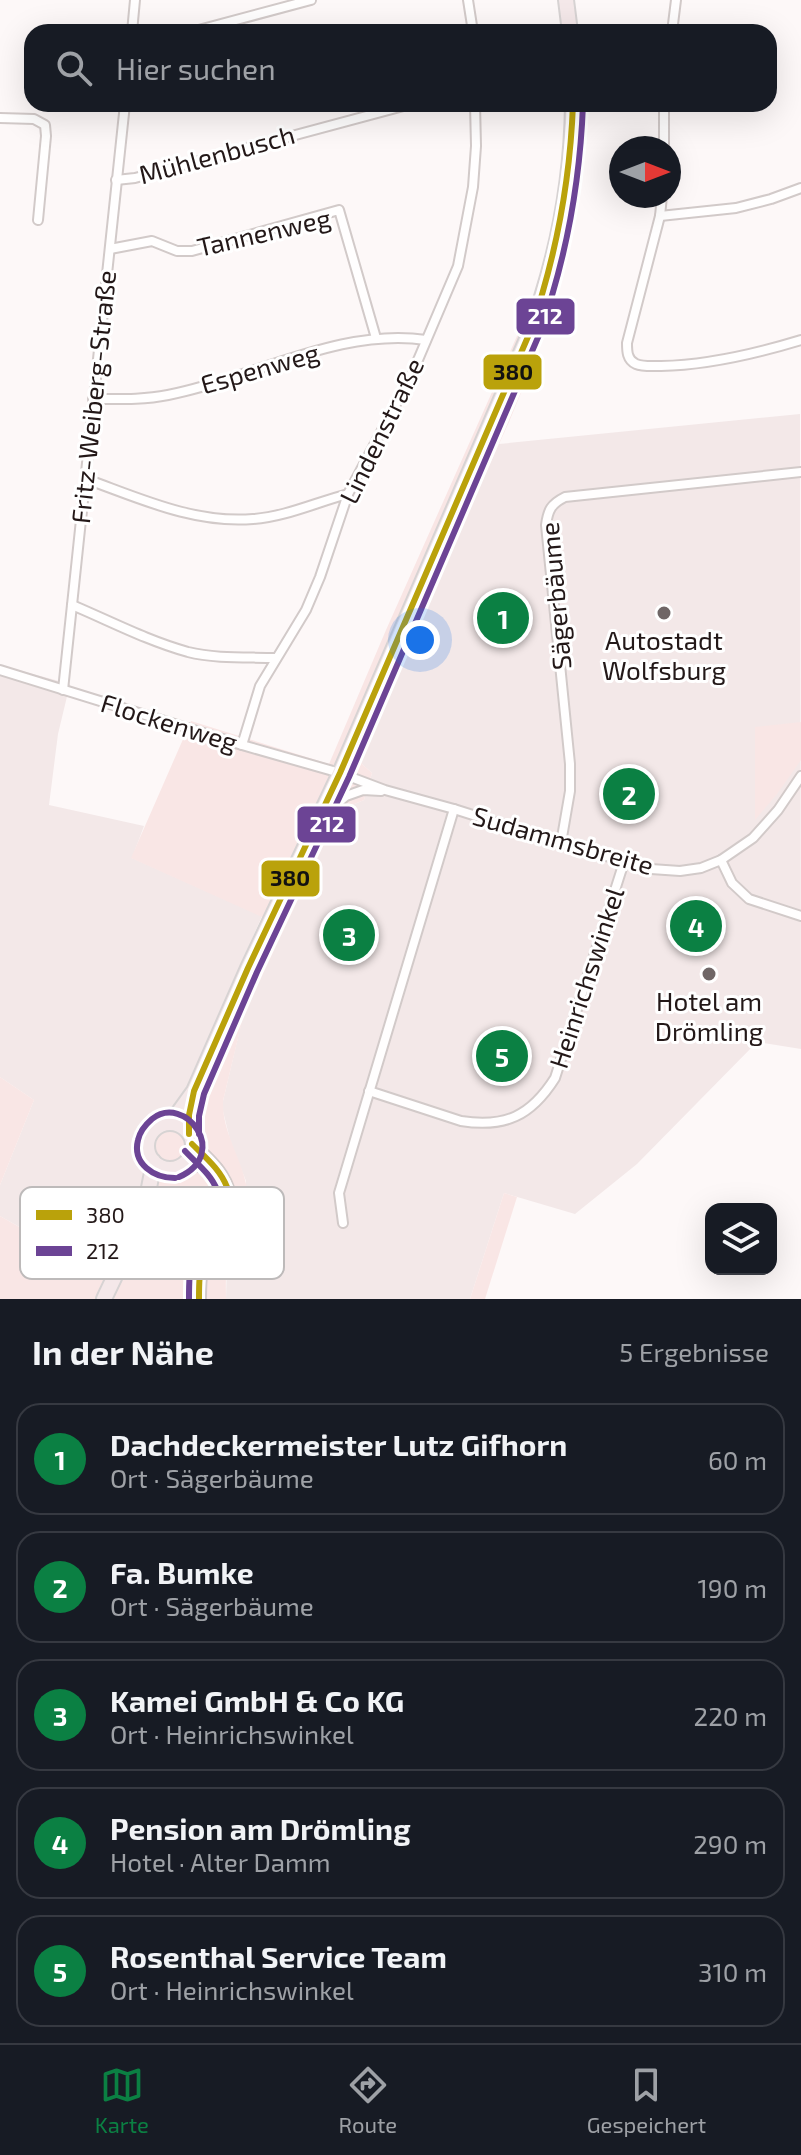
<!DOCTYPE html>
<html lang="de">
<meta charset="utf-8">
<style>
:root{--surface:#171b24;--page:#20242c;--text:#f1f3f6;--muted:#9ea1a6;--line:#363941;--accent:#0b8043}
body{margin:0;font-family:"Exo 2",sans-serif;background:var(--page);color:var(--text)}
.controls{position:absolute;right:24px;bottom:24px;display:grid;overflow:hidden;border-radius:16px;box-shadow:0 8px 32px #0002}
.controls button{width:72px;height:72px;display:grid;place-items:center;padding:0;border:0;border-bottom:2px solid var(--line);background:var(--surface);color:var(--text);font:40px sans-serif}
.compass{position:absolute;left:609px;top:136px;width:72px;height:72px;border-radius:50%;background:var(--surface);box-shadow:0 8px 32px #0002;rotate:90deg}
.you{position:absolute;left:420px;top:640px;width:28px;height:28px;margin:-20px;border:6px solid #fff;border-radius:50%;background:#1a73e8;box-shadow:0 0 0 12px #1a73e833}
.badge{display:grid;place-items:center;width:52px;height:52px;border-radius:50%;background:var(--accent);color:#fff;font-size:26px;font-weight:700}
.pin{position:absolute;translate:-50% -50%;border:4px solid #fff;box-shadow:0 2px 8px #0006}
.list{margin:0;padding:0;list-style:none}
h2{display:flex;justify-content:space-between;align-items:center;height:104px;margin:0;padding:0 32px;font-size:34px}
h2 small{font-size:26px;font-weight:400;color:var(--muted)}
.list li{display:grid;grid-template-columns:52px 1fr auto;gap:24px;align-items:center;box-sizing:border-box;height:112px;margin:0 16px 16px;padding:0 16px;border:2px solid var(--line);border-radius:24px}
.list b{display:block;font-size:30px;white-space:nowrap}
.list p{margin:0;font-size:26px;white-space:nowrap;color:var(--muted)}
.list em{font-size:26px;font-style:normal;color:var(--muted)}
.icon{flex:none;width:44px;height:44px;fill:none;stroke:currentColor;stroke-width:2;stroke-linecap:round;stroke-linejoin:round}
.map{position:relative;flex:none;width:801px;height:1299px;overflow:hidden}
.search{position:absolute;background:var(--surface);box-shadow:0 8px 32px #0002;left:24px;right:24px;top:24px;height:88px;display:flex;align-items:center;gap:20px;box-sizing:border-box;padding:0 28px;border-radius:24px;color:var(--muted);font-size:30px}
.sheet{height:744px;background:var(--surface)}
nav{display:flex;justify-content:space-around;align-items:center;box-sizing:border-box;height:112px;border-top:2px solid var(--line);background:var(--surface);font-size:22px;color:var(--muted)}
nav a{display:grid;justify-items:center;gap:4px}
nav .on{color:var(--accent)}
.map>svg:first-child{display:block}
.built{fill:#f3e8e8}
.green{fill:#f9e6e5}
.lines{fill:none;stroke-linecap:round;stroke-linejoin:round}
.street-casing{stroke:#d2cac9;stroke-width:12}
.secondary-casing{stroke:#d2cac9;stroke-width:16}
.primary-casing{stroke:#d7d3d3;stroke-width:18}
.street{stroke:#fffefe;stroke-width:8}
.secondary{stroke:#fffefe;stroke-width:12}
.primary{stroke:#f4e8e9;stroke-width:14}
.bus-1-casing{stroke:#fff;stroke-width:12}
.bus-2-casing{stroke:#fff;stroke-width:12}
.bus-1{stroke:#baa20b;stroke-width:6}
.bus-2{stroke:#6c4495;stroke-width:6}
.poi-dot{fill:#6f6666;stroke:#fff;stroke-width:3}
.labels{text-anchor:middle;stroke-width:6;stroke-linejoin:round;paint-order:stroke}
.street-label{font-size:26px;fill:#231818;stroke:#fff}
.poi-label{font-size:26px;fill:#231818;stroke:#fff}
.key{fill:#fff;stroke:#bdbaba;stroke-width:2}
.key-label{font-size:22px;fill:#231818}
.line-badge{stroke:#fff;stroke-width:3}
.badge-label{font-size:22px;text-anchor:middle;font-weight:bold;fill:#fff}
.pale-badge-label{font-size:22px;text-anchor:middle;font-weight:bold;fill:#111}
</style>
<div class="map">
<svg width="801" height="1299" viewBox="0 0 801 1299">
<rect width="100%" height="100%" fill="#fdf8f8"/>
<g class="built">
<polygon points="800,414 801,1049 757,1042 637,1164 575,1214 504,1193 470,1299 226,1299 227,1263 232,1250 245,1227 246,1181 231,1144 223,1111 223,1101 243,1016 334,823 345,808 364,800 372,773 362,764 362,756 411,638 499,444"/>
<polygon points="0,665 70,684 58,734 49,805 144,826 132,858 262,916 180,1104 145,1119 135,1150 141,1165 144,1184 101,1273 0,1216 0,1185 34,1100 0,1077"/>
</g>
<g class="green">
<path d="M566,104H586L582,168L563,270L552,306L525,383L509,422L411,638L362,756V764L372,773L364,800L345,808L334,823L243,1017L223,1101C222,1136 246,1163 248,1197C251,1227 234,1237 228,1261C225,1273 226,1287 226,1299H0V1216L100,1273L144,1184L141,1165L135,1150L145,1119L154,1117L180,1104L262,917L131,858L191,721L329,764L386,630L529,309C551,246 567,170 566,104Z"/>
<polygon points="801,722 801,760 777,794 755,820 755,727"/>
<polygon points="0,1077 34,1100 0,1185"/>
<polygon points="504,1193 517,1197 485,1299 470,1299"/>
</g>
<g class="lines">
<defs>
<g id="street">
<polyline points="468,0 473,32"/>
<polyline points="132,32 135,0"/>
<polyline points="191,32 311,0"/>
<polyline points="672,32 676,0"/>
<polyline points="0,118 34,119 45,125 46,136 38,220"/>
<polyline points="664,148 664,104"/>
<polyline points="116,180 135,178 411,104"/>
<path d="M662,196L660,216L627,343C627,351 627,360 636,364C643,367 653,366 661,366C709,365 755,354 801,340"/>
<polyline points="660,216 736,208 771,199 801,188"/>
<polyline points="110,249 152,241 177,251 192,251 339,210 376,338"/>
<path d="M93,399C118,399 143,400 168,395C252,379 340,327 426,340"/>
<path d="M86,479C139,498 194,524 253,519C285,517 317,502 348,494"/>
<path d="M72,605C110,621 148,641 188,652C216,659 247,657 276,658"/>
<polyline points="0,670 242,745 340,773 385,790 454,809 561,843 651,869 680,871 701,868 721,860 753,838 778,810 801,776"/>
<polyline points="63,690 125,104"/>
<polyline points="242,745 260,686 306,610 320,577 348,494 412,374 458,266 473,187 476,146 475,104"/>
<polyline points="323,816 346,796 363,790 381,791"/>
<path d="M561,843L570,791V764L546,525C548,510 551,504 565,497L801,472"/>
<polyline points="721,860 732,883 749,899 801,916"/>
<path d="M369,1091L461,1121C505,1128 531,1116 555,1078L624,862"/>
<polyline points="343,1223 339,1193 454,809"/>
</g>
<g id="secondary">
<path d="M192,1144C202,1155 214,1164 221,1176C243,1210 214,1227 204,1256C199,1268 199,1285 199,1299"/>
<polyline points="184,1164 194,1164 216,1169"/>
</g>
<g id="primary">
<polyline points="566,0 570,32"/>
<path d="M171,1123L194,1091L248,968L340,773L530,332C557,259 572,183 573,104"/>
<circle cx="170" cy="1146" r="23"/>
<path d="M104,1299C124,1256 150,1209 153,1161"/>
</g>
</defs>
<use href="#street" class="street-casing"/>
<use href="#secondary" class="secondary-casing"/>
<use href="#primary" class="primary-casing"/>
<use href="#street" class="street"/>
<use href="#secondary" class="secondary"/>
<use href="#primary" class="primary"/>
<defs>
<g id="bus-1">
<path d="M189,1134V1115L194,1091L248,968L340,773L530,332C556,257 570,183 573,104"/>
<path d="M192,1144C205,1157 220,1169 227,1187C236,1213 212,1234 204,1256C199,1270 199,1285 199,1299"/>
</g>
<g id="bus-2">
<path d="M199,1134V1116L204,1094L257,972L349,777L539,335C566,260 580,184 583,104"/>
<path d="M185,1151C196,1163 211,1174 217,1190C225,1212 201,1235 194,1255C189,1269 189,1284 189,1299"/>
<path d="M175,1178C154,1178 132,1164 138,1140C140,1131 145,1125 152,1119C185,1093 231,1154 179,1177"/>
</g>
</defs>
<use href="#bus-1" class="bus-1-casing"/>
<use href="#bus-2" class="bus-2-casing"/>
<use href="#bus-1" class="bus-1"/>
<use href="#bus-2" class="bus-2"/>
</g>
<g class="poi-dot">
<circle cx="664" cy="613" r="8"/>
<circle cx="709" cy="974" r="8"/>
</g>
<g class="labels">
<g class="street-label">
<text transform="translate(217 155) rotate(-15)" y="9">Mühlenbusch</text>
<text transform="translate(264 233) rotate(-13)" y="9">Tannenweg</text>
<text transform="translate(260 369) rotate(-16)" y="9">Espenweg</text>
<text transform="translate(94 397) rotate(-84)" y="9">Fritz-Weiberg-Straße</text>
<text transform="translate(382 431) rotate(-64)" y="9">Lindenstraße</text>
<text transform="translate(556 596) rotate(-95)" y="9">Sägerbäume</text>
<text transform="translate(169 723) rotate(17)" y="9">Flockenweg</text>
<text transform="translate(563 841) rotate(16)" y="9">Sudammsbreite</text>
<text transform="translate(587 978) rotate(-72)" y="9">Heinrichswinkel</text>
</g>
<g class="poi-label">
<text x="664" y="650">Autostadt<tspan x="664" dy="30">Wolfsburg</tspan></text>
<text x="709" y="1011">Hotel am<tspan x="709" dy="30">Drömling</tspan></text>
</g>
</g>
<rect x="20" y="1187" width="264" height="92" rx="12" class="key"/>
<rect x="36" y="1210" width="36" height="10" fill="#baa20b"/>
<rect x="36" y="1246" width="36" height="10" fill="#6c4495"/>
<g class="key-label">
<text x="86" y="1223">380</text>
<text x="86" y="1259">212</text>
</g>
<g class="line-badge">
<rect x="515" y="297" width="61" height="39" rx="8" fill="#6c4495"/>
<rect x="482" y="353" width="61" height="38" rx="8" fill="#baa20b"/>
<rect x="296" y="805" width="61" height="39" rx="8" fill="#6c4495"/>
<rect x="260" y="859" width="61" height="39" rx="8" fill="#baa20b"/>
</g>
<g class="badge-label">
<text x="545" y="324">212</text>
<text x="327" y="832">212</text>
</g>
<g class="pale-badge-label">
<text x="513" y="380">380</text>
<text x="290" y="886">380</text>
</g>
</svg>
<div class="controls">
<button><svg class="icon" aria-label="layers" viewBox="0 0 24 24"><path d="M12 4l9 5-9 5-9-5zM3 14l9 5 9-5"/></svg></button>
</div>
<svg class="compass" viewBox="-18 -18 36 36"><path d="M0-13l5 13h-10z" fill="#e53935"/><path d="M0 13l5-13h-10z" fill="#9ea1a6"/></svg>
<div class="you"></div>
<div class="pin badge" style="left:503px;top:618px">1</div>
<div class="pin badge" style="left:629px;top:794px">2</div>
<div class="pin badge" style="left:349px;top:935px">3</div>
<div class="pin badge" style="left:696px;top:926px">4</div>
<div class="pin badge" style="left:502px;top:1056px">5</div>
<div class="search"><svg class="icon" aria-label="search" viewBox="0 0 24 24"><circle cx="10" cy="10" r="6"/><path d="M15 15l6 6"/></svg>Hier suchen</div>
</div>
<section class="sheet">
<h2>In der Nähe<small>5 Ergebnisse</small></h2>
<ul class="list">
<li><span class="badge">1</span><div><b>Dachdeckermeister Lutz Gifhorn</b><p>Ort · Sägerbäume</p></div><em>60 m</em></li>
<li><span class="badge">2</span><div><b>Fa. Bumke</b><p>Ort · Sägerbäume</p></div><em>190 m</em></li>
<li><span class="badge">3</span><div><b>Kamei GmbH &amp; Co KG</b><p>Ort · Heinrichswinkel</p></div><em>220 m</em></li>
<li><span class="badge">4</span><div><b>Pension am Drömling</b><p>Hotel · Alter Damm</p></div><em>290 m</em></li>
<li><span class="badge">5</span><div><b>Rosenthal Service Team</b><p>Ort · Heinrichswinkel</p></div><em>310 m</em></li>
</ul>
</section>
<nav>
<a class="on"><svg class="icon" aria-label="map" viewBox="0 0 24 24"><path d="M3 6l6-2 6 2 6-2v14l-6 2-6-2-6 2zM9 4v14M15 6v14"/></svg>Karte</a>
<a><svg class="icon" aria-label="directions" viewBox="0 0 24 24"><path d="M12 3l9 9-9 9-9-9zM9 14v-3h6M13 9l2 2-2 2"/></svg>Route</a>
<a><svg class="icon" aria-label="saved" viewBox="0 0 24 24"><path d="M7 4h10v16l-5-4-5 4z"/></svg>Gespeichert</a>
</nav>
